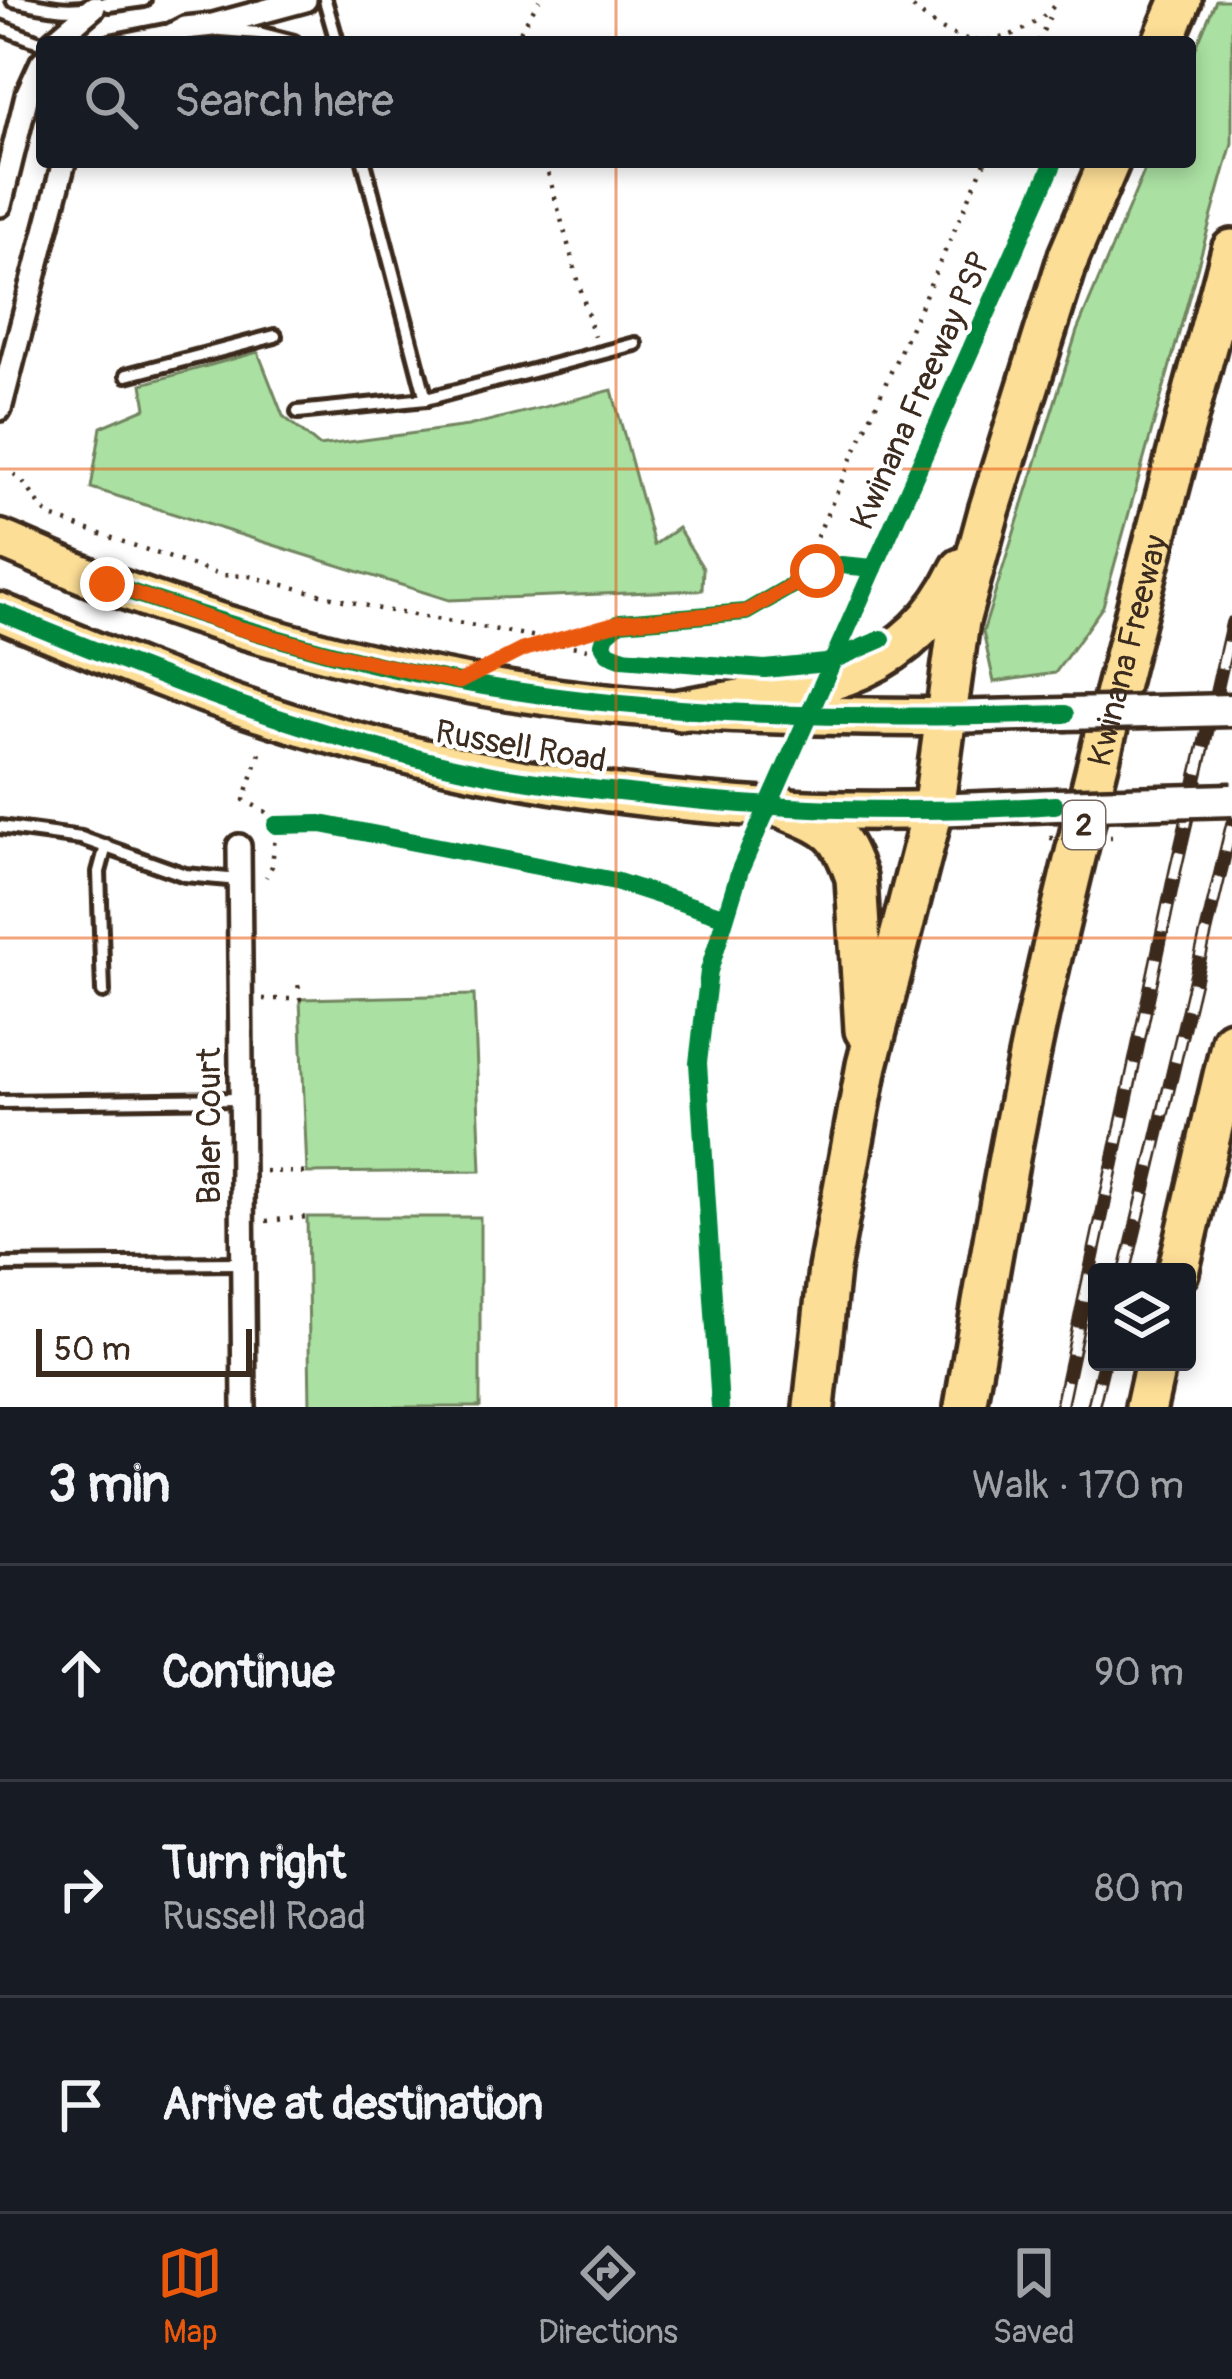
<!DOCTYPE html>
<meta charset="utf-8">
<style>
:root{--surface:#171b24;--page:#242831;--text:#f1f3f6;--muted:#9ea1a6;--line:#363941;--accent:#ea580c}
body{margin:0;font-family:Pangolin,sans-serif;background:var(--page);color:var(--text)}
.controls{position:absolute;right:36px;bottom:36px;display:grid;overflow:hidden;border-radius:12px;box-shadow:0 6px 18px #0003}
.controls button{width:108px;height:108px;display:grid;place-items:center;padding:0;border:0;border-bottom:3px solid var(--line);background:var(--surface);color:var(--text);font:60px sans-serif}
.scale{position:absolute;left:36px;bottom:30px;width:216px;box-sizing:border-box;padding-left:12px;border:6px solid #3b2a1e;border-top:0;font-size:33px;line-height:42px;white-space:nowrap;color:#3b2a1e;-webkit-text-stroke:9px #fff;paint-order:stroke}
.stop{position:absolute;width:36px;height:36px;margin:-27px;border:9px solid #ea580c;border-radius:50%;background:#fff}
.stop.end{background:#ea580c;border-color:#fff;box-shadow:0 3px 12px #0008}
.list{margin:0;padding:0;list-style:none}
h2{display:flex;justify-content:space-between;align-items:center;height:156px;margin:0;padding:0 48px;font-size:51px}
h2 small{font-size:39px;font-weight:400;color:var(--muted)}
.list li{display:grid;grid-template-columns:78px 1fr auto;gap:36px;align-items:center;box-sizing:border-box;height:216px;padding:0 48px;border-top:3px solid var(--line)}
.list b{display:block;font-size:45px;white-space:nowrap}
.list p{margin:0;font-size:39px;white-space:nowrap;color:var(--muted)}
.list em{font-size:39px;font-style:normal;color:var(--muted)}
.icon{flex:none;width:66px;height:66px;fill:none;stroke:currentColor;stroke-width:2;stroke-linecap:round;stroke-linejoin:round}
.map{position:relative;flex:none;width:1232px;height:1407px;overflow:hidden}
.search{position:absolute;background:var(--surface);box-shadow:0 6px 18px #0003;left:36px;right:36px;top:36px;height:132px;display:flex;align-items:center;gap:30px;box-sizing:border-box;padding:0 42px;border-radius:12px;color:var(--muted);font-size:45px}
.sheet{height:804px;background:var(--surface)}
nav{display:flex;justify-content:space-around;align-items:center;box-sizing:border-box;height:168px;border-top:3px solid var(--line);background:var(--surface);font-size:33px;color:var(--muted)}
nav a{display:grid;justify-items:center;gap:6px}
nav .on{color:var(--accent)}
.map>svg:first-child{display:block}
.green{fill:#aae0a2;stroke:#728560;stroke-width:3}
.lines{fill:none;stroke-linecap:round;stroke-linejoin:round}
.lane-casing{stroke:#3b2a1e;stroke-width:20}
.street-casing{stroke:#3b2a1e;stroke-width:30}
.secondary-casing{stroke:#3b2a1e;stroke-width:39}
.primary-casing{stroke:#3b2a1e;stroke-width:45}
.highway-casing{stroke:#3b2a1e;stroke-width:48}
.path{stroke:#3b2a1e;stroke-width:4.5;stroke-dasharray:3 9;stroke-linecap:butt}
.lane{stroke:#fff;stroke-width:10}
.street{stroke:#fff;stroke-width:21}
.secondary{stroke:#fff;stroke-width:30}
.primary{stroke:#fdde96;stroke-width:36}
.highway{stroke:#fdde96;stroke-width:39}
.rail-casing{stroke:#3b2a1e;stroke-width:14}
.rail{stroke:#fff;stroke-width:9;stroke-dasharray:27;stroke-linecap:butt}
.secondary-bridge-casing{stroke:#3b2a1e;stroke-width:39;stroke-linecap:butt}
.path-bridge{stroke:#3b2a1e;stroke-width:4.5;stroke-dasharray:3 9;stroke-linecap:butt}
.secondary-bridge{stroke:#fff;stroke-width:30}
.cycleway-casing{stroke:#fff;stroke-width:26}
.cycleway{stroke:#00873e;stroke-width:18}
.route{stroke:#ea580c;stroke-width:15}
.grid{fill:none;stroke:#e8590c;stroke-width:3;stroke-opacity:0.55}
.labels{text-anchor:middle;stroke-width:9;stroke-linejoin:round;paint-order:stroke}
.shield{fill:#fff;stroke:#766a62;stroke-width:3}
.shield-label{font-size:30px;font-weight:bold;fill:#3b2a1e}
.street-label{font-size:33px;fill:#3b2a1e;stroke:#fff}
</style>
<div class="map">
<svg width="1232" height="1407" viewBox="0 0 1232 1407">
<rect width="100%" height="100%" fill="#fff"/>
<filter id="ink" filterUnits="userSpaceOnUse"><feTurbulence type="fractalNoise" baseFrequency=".00833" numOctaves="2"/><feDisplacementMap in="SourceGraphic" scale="24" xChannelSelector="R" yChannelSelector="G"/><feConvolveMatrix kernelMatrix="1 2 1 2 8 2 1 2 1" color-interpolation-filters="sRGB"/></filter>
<g filter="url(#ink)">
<g class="green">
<polygon points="1216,0 1232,0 1232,143 1103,606 1055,673 994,682 983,632 1077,331 1148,162 1190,162 1190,62"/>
<polygon points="258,352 283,416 319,446 468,426 612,390 654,545 678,528 703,568 702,590 449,600 91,488 101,427 146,408 142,384"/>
<polygon points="474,995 481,1171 307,1173 300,999"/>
<polygon points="307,1217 480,1217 480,1407 310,1407"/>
</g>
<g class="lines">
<defs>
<g id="lane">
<path d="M13,0C54,8 73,15 114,0"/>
<polyline points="325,0 337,42"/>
<polyline points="109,5 144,0"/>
<polyline points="0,27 42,43"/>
<polyline points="220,30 259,33 294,42"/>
<polyline points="110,42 165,31"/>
<polyline points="364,162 426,399"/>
<polyline points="127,375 275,336"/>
<polyline points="298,412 426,399 635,344"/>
<polyline points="0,827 81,838 185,875 239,880"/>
<polyline points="103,992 99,872 106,846"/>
<polyline points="0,1102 241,1099"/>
<polyline points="0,1265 241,1263"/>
</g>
<g id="street">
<polyline points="53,42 94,7"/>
<polyline points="158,42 185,28 213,25 305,0"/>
<polyline points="0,205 27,95 42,62"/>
<polyline points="0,409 64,162"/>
<polyline points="239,846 244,1407"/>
</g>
<g id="secondary">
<polyline points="946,717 1065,714"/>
<polyline points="933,810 1055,805"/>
</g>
<g id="primary">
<path d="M0,539C37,554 73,571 110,585C218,625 331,657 444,679C609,713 779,717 946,717"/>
<path d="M0,612C96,652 192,692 291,723C497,786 717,816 933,810"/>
</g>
<g id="highway">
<polyline points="1163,42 1181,0"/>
<path d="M680,710C794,689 904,688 961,569"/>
<path d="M782,807C829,827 839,828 856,878L865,1030"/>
<polyline points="1178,1272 1232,1041"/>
<polyline points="814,1407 829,1269 867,1065 933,810 959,621 989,511 1069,256 1109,162"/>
<path id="s1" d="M965,1407C992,1251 1018,1094 1055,940C1110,709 1170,479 1232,250"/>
<polyline points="1146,1407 1156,1362"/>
</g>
</defs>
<use href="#lane" class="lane-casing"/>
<use href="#street" class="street-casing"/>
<use href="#secondary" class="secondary-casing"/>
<use href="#primary" class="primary-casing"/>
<use href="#highway" class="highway-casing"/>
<g class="path">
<path d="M904,0C919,14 939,30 959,37C996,49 1037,28 1059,0"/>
<polyline points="514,42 539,0"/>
<polyline points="1038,42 1051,14"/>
<polyline points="545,162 594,337"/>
<path d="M14,474C30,486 36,504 51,517L220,575L249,576L379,609L537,637L555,643L614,626"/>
<polyline points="797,581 985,162"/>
<polyline points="561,644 608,653"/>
<polyline points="260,753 244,800 266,812 276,825 272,866 266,877"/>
<polyline points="263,999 300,999 298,982"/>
<polyline points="265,1171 307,1173"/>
<polyline points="266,1221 307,1217"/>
</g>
<use href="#lane" class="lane"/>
<use href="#street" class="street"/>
<use href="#secondary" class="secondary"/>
<use href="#primary" class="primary"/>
<use href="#highway" class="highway"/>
<defs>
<g id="rail">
<polyline points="1125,1272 1232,824"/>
<polyline points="1061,1407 1175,872 1232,623"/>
<polyline points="1093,1407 1104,1362"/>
</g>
</defs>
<use href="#rail" class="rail-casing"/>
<use href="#rail" class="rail"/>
<defs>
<g id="secondary-bridge">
<polyline points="1065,714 1232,710"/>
<polyline points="1055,805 1232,800"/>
</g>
</defs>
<use href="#secondary-bridge" class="secondary-bridge-casing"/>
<polyline class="path-bridge" points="1050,838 1112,837"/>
<use href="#secondary-bridge" class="secondary-bridge"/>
<defs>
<g id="cycleway">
<polyline points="874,568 841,565 817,571 746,612 620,622 606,634 603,644 608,653 621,658 765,669 826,663 882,639"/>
<path d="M107,584C219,622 332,658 449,680C652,718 859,720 1065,714"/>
<path d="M0,612C160,678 322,742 492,775C537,783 583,788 628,793C770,810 913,815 1055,805"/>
<polyline points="276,825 321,824 615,881 723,916"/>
<polyline points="720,1407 698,1063 709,971 740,870 1054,162"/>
</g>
</defs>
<use href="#cycleway" class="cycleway-casing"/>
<use href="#cycleway" class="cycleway"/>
</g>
</g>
<g class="lines" filter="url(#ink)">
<polyline class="route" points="107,584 234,627 330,653 459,682 522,650 620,622 746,612 817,571"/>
</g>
<path class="grid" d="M616,0V42M616,162V1407M0,469H1232M0,938H1232"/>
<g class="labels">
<rect class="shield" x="1063" y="801" width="42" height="48" rx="9"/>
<g class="shield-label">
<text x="1084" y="835">2</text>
</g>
<g class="street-label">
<text transform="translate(920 390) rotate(-66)" y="12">Kwinana Freeway PSP</text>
<text dy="12" stroke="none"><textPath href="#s1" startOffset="774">Kwinana Freeway</textPath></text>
<text transform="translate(521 745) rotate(10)" y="12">Russell Road</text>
<text transform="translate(208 1126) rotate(-90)" y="12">Baler Court</text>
</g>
</g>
</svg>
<div class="controls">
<button><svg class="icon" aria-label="layers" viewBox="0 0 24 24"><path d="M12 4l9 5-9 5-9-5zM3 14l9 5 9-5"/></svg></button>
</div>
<div class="scale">50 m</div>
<div class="stop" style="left:817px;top:571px"></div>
<div class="stop end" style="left:107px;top:584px"></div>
<div class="search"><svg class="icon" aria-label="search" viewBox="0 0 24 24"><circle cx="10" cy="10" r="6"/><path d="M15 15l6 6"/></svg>Search here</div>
</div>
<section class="sheet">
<h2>3 min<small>Walk · 170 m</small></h2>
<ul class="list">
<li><svg class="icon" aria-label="ahead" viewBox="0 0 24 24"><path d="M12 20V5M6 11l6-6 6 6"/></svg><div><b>Continue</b></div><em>90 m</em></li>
<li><svg class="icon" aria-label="right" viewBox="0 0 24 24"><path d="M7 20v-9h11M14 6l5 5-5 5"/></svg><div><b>Turn right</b><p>Russell Road</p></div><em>80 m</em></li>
<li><svg class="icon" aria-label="arrive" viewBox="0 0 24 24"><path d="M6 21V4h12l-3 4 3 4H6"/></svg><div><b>Arrive at destination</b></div></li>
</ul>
</section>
<nav>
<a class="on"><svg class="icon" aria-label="map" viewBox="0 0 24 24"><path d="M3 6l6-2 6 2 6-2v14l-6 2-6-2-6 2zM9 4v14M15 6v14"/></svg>Map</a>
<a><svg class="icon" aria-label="directions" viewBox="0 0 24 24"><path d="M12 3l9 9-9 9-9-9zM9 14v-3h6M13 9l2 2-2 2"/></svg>Directions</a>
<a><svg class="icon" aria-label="saved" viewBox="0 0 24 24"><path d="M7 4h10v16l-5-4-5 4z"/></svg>Saved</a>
</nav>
